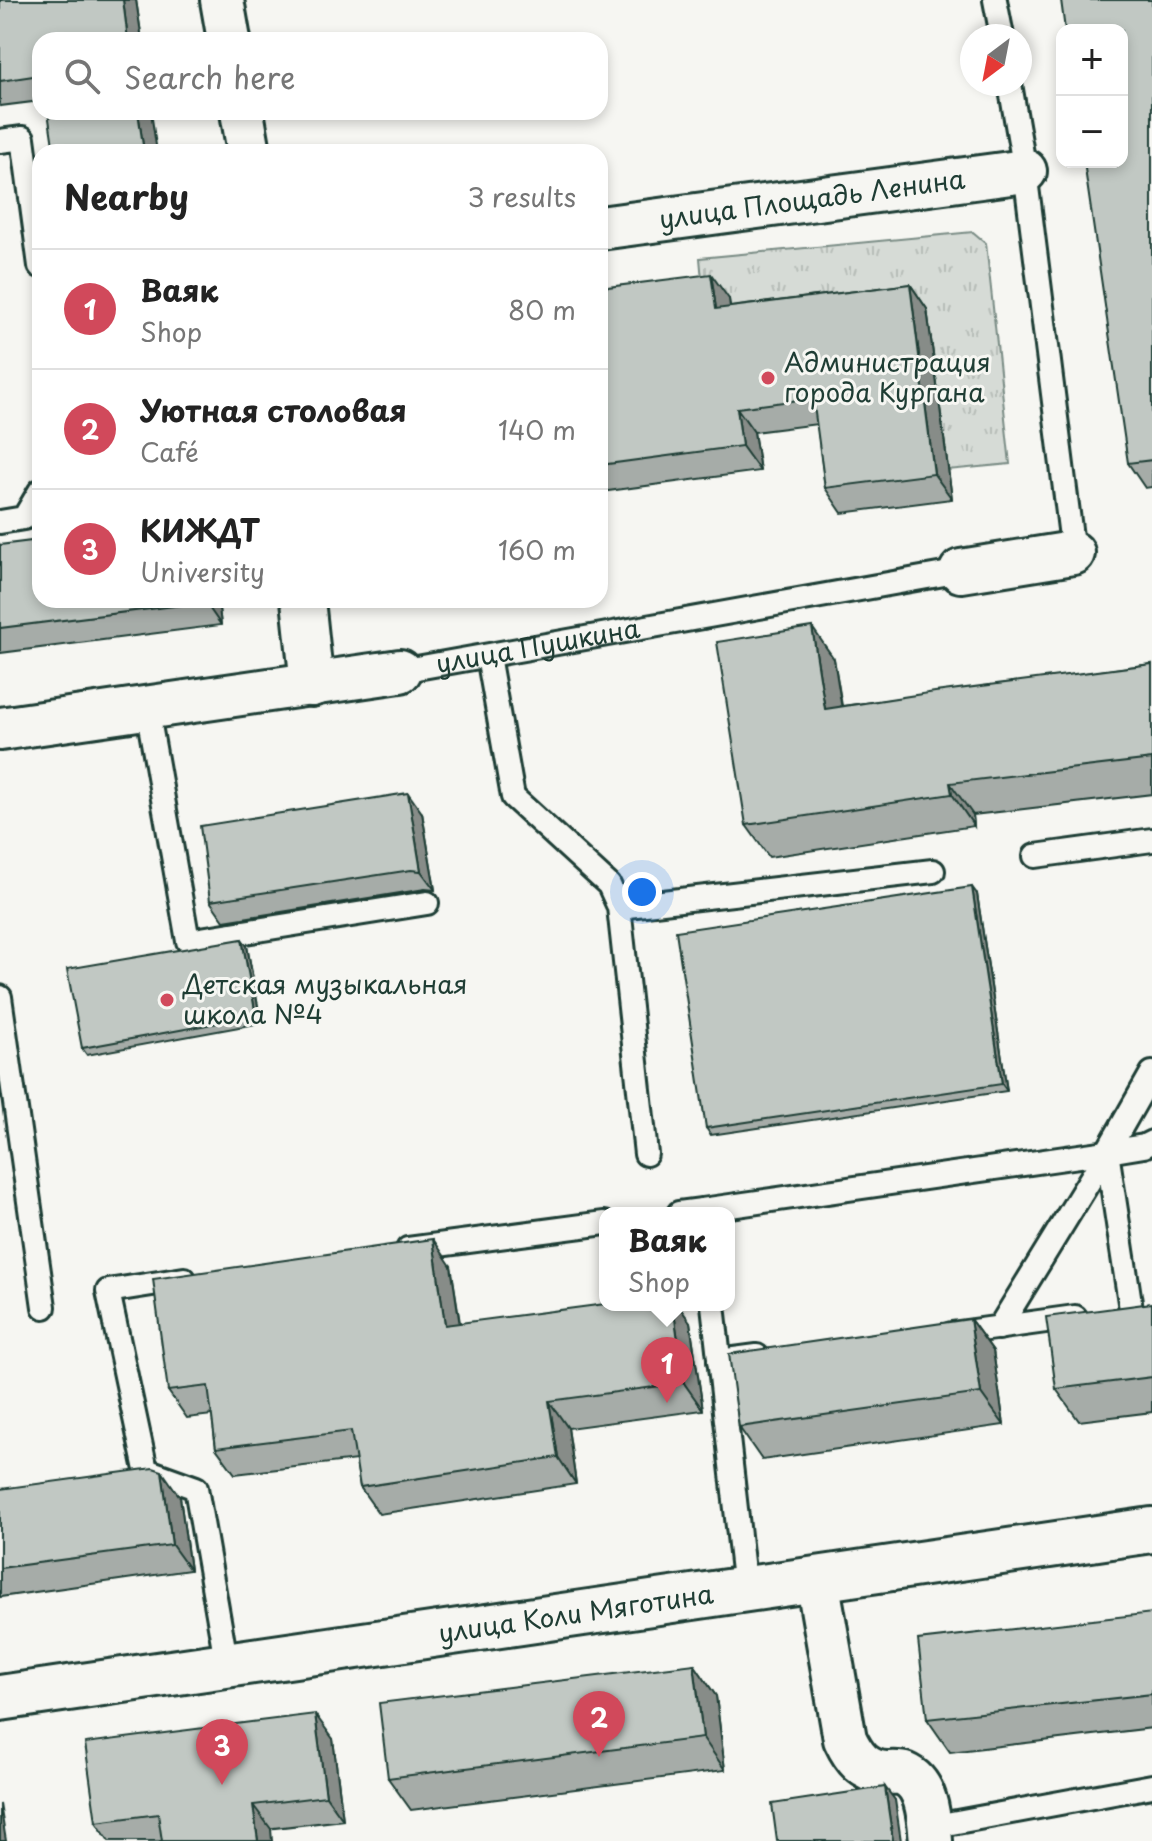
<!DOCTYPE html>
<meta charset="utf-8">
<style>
:root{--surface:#fff;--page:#f6f6f6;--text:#222;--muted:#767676;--line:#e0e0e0;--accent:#d1495b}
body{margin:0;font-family:"Playpen Sans",sans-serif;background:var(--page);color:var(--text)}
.controls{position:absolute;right:24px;top:24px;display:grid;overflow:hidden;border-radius:16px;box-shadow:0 4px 12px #0003}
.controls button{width:72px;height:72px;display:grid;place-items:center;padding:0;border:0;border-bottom:2px solid var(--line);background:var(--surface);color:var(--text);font:40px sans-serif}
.compass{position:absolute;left:960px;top:24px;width:72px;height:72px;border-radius:50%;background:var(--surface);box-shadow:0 4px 12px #0003;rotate:212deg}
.you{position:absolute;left:642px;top:892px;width:28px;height:28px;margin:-20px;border:6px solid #fff;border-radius:50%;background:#1a73e8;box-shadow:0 0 0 12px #1a73e833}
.badge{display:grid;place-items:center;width:52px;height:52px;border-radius:50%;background:var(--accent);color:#fff;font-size:26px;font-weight:700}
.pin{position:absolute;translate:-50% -66px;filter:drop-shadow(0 2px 4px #0008)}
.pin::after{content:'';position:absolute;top:42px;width:28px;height:24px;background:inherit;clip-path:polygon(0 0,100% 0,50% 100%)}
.popup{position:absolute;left:599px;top:1207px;width:136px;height:104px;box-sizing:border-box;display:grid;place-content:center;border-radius:16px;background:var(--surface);filter:drop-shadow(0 2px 6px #0005);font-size:26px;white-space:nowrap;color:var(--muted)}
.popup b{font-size:30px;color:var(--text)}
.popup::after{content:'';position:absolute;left:50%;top:100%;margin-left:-16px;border:16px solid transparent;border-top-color:var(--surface)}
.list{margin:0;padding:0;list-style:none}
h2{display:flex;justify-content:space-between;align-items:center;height:104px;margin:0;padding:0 32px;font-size:34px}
h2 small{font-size:26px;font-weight:400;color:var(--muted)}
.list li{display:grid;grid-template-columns:52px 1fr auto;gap:24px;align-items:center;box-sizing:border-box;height:120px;padding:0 32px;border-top:2px solid var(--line)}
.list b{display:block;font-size:30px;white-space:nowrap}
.list p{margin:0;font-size:26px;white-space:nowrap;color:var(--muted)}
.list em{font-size:26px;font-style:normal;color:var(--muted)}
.icon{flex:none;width:44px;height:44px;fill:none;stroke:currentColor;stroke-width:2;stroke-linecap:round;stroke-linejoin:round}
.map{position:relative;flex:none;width:1152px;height:1841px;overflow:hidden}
.search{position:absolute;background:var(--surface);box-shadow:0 4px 12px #0003;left:32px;top:32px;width:576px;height:88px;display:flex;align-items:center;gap:20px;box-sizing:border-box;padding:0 28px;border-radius:24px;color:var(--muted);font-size:30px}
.panel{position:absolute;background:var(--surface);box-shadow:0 4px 12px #0003;left:32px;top:144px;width:576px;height:464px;border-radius:24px}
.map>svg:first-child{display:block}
.grass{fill:url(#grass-tufts);stroke:#7a8c85;stroke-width:2}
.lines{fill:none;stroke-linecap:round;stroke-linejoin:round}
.lane-casing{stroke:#1f3d34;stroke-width:28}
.street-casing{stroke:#1f3d34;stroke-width:48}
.primary-casing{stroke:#1f3d34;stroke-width:50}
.lane{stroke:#f6f6f2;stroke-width:22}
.street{stroke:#f6f6f2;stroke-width:42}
.primary{stroke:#f6f6f2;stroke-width:44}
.wall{fill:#a6aca8;stroke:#1f3d34;stroke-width:2}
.shaded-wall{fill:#878c88;stroke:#1f3d34;stroke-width:2}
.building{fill:#c1c8c3;stroke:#1f3d34;stroke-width:2}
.poi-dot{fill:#d1495b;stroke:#f6f6f2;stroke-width:3}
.labels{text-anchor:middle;stroke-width:6;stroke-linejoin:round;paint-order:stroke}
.street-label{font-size:26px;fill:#1f3d34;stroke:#f6f6f2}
.poi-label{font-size:26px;fill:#1f3d34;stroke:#f6f6f2;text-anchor:start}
</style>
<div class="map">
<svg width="1152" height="1841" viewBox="0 0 1152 1841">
<defs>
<pattern id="grass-tufts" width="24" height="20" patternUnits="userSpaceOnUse" patternTransform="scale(2)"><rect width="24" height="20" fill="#d6dbd6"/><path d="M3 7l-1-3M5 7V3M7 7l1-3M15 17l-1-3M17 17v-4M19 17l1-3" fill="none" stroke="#b7bdb8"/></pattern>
</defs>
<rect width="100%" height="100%" fill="#f6f6f2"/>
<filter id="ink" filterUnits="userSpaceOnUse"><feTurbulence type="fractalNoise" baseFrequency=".0125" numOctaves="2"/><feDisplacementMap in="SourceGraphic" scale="16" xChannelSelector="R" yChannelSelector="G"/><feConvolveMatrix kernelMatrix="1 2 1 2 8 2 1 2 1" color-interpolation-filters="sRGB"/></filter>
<g filter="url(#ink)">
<polygon class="grass" points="973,232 986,243 1010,464 948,470 927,309 733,334 704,302 700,258"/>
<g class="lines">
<defs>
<g id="lane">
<polyline points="995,0 1002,36"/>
<polyline points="1010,84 1025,171 1073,553"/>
<polyline points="0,141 23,138 40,266"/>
<polyline points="0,522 24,518 40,491"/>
<polyline points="488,656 513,797 609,885 619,907 646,1154"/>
<path id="s1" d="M400,671L961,571"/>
<polyline points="147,708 188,941 427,903"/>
<polyline points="1035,856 1152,840"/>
<polyline points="619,907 933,871"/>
<polyline points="0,997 44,1307"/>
<polyline points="1107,1152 1131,1309"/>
<polyline points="702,1210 1107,1152 1144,1146 1152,1142"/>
<polyline points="679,1213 702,1210 702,1213"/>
<polyline points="408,1249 605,1223"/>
<polyline points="184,1279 108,1291 146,1470 196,1488 227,1666"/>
<polyline points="713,1305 745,1589"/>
<polyline points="999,1328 1107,1152 1152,1073"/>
<polyline points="951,1334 1075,1317"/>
<polyline points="719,1361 757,1356"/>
<polyline points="930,1827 1152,1786"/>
</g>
<g id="street">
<polyline points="222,0 229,40"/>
<polyline points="242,112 249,152"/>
<path id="s2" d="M600,228L1025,171"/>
<polyline points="961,571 1073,553"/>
<polyline points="303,600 312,685"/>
<polyline points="0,729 400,671"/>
<path d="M817,1579L845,1739C854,1758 864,1771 885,1773C891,1773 899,1772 904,1774C928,1784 929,1819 931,1841"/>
</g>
<g id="primary">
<path id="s3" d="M0,1698L1152,1530"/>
</g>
</defs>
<use href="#lane" class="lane-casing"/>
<use href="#street" class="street-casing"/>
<use href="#primary" class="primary-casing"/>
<use href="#lane" class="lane"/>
<use href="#street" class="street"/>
<use href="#primary" class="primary"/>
</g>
<g class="wall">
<polygon points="0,0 136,0 142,40 40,40 40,101 0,106"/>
<polygon points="1152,0 1152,487 1145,488 1128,463"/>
<polygon points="910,284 927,309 952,499 842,513 825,488 817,424 754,432 760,471 600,492 600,288 729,299 730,307"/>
<polygon points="0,545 40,600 218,600 221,625 0,653"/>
<polygon points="834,659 842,706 1152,664 1152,794 973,815 974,826 769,857 746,825"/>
<polygon points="422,813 435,890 425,889 224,921 210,901"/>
<polygon points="977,894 1007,1091 711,1135 706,1128"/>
<polygon points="247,946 261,1023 87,1055 82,1048"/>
<polygon points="451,1266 460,1323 690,1322 703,1410 568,1428 576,1484 379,1514 360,1487 356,1460 235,1474 216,1448 212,1415 187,1418 168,1391"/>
<polygon points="1152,1303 1152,1412 1079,1421 1056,1389"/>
<polygon points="970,1319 993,1351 1004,1425 762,1460 739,1427"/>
<polygon points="0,1489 180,1497 190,1570 0,1597"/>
<polygon points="1152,1613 1152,1728 950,1752 927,1719"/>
<polygon points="694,1664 716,1696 725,1770 411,1810 388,1778"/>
<polygon points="333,1739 343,1820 162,1841 109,1841 96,1822"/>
</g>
<g class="shaded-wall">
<polygon points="123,0 136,0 142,40 128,40"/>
<polygon points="138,112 151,112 157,152 144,152"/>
<polygon points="711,274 729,299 733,334 716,309"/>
<polygon points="910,284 927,309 952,499 934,474"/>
<polygon points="737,408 754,432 760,471 742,446"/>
<polygon points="205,600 218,600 221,625 205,602"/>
<polygon points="812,627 834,659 847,741 825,709"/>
<polygon points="950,783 973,815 974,826 952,794"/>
<polygon points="408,793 422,813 435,890 421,871"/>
<polygon points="972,887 977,894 1007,1091 1002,1084"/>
<polygon points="242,939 247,946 261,1023 256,1016"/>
<polygon points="433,1239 451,1266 464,1352 445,1325"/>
<polygon points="673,1305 678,1305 690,1322 703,1410 684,1383"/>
<polygon points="970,1319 993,1351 1004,1425 981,1393"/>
<polygon points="549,1401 568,1428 576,1484 558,1457"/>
<polygon points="162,1471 180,1497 190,1570 172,1545"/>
<polygon points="694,1664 716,1696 725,1770 703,1738"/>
<polygon points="315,1714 333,1739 343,1820 326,1796"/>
<polygon points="885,1787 895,1800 901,1841 893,1841"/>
<polygon points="0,1804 6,1841 0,1841"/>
<polygon points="253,1805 271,1829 272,1841 258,1841"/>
</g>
<g class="building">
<polygon points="0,0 123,0 128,40 40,40 40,75 0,81"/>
<polygon points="1061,0 1152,0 1152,460 1128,463 1084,162 1122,162 1122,30 1065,30"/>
<polygon points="48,112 138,112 144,152 54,152"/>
<polygon points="711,274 716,309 910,284 934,474 825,488 813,398 737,408 742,446 600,465 600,288"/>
<polygon points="40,540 40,600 205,600 205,602 0,628 0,545"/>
<polygon points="812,627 825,709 935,692 1152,664 1152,759 950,783 952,794 746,825 717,642"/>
<polygon points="408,793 421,871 411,870 210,901 200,826"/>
<polygon points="972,887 1002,1084 706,1128 676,931"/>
<polygon points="242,939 256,1016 82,1048 67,969"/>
<polygon points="433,1239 445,1325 605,1304 673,1305 684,1383 549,1401 558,1457 360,1487 351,1431 216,1448 208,1386 168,1391 153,1279"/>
<polygon points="1152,1303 1152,1377 1056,1389 1046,1317"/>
<polygon points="970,1319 981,1393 739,1427 729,1354"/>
<polygon points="153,1468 162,1471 172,1545 0,1568 0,1489"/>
<polygon points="1152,1613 1152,1694 927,1719 918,1640"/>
<polygon points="694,1664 703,1738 388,1778 379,1703"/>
<polygon points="315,1714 326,1796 253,1805 258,1841 162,1841 158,1814 96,1822 85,1743"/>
<polygon points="885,1787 893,1841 777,1841 772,1804"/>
</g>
</g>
<g class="poi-dot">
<circle cx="768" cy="378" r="8"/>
<circle cx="167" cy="1000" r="8"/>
</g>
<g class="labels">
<g class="street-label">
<text dy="9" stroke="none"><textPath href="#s2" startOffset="214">улица Площадь Ленина</textPath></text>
<text dy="9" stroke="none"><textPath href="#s1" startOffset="140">улица Пушкина</textPath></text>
<text dy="9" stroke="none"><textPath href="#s3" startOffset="582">улица Коли Мяготина</textPath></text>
</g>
<g class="poi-label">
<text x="784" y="372">Администрация<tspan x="784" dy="30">города Кургана</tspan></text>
<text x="183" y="994">Детская музыкальная<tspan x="183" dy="30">школа №4</tspan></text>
</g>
</g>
</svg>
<div class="controls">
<button>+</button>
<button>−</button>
</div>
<svg class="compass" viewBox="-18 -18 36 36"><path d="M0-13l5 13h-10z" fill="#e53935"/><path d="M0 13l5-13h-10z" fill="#767676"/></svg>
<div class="you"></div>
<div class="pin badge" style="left:667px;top:1403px">1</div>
<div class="popup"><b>Ваяк</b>Shop</div>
<div class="pin badge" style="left:599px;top:1757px">2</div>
<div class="pin badge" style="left:222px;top:1785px">3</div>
<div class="search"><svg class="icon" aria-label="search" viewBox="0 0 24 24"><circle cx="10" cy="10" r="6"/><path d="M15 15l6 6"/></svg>Search here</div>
<section class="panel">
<h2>Nearby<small>3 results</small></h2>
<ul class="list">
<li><span class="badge">1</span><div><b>Ваяк</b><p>Shop</p></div><em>80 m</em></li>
<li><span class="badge">2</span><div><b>Уютная столовая</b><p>Café</p></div><em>140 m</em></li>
<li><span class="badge">3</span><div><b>КИЖДТ</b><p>University</p></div><em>160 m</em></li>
</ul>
</section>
</div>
